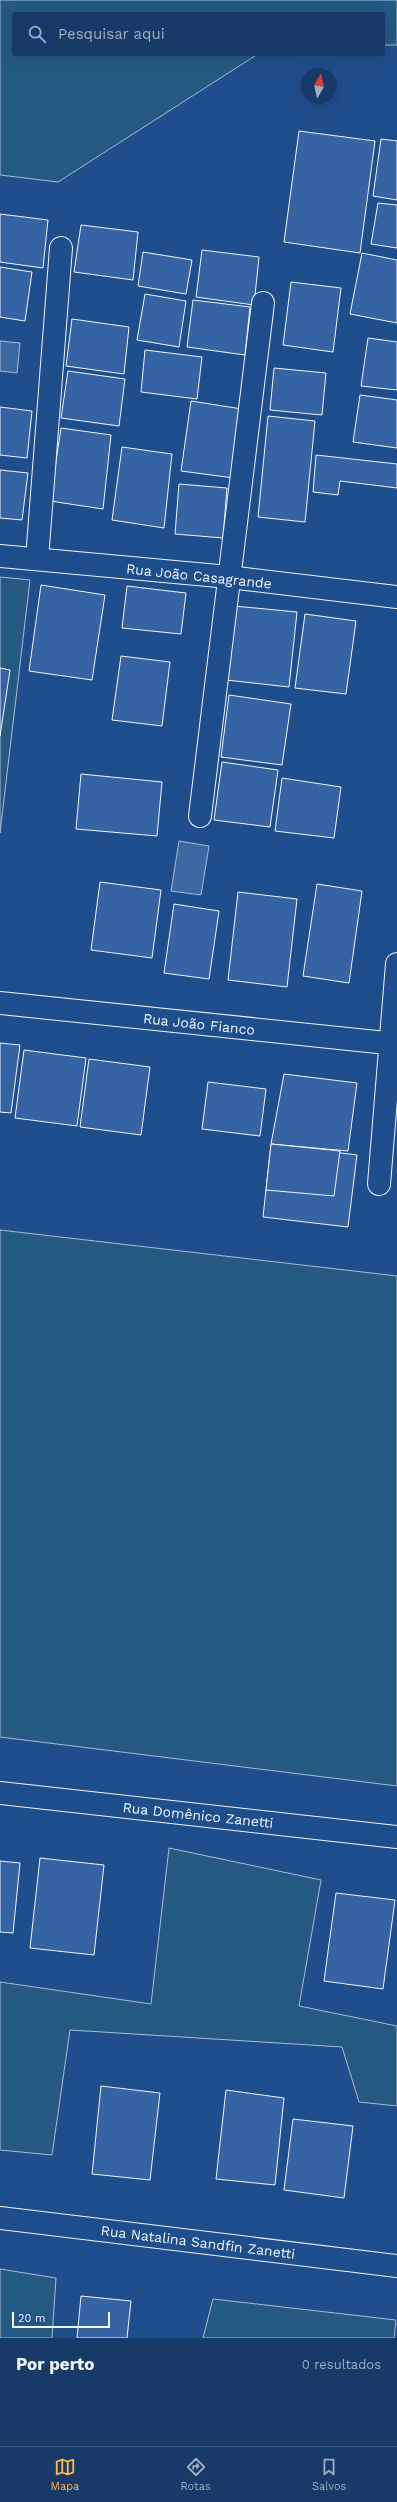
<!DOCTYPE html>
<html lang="pt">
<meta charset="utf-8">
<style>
:root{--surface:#173a69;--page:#244571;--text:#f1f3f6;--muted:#9eadc0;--line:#36547d;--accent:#ffb74d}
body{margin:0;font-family:"Work Sans",sans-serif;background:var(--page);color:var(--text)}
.compass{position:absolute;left:301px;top:68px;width:36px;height:36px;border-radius:50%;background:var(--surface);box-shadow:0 4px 16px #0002;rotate:8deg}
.scale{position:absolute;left:12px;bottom:10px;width:98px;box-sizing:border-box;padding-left:4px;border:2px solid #f2f6ff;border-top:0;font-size:11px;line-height:14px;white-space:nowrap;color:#f2f6ff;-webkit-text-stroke:3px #1f4e8c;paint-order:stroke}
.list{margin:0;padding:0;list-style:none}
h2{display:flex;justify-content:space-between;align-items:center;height:52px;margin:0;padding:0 16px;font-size:17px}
h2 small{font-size:13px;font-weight:400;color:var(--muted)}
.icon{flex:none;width:22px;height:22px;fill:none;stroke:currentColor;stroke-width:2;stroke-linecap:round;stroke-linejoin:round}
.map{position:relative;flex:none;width:397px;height:2338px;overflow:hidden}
.search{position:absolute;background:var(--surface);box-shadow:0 4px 16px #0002;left:12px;right:12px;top:12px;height:44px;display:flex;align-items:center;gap:10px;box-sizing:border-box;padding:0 14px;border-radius:4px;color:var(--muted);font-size:15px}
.sheet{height:108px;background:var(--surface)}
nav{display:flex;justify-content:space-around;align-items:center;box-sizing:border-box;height:56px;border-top:1px solid var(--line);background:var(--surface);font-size:11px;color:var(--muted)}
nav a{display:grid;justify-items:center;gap:2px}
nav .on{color:var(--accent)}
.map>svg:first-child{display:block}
.green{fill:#245a82;stroke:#a8bbd7}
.water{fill:#3b69a3;stroke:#a8bbd7}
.building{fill:#3563a3;stroke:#f2f6ff}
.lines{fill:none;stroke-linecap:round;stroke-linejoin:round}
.minor-casing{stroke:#f2f6ff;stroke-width:24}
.tertiary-casing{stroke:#f2f6ff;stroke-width:24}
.minor{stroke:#1f4e8c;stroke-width:22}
.tertiary{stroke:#1f4e8c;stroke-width:22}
.labels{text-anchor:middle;stroke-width:3;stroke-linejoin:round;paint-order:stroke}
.street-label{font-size:14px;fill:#f2f6ff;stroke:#1f4e8c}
</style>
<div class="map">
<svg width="397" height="2338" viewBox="0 0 397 2338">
<rect width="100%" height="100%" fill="#1f4e8c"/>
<g class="green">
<polygon points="0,0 397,0 397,45 383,45 383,14 14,14 14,54 258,54 58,182 0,175"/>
<polygon points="0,577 30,580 0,833"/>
<polygon points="0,1230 397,1276 397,1786 0,1737"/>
<polygon points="169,1848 321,1880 299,2006 397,2026 397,2106 359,2102 342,2047 70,2030 52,2155 0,2150 0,1982 151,2004"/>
<polygon points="0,2269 56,2278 52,2338 0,2338"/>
<polygon points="213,2299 396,2320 394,2338 203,2338"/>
</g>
<g class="water">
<polygon points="0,341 20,343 17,373 0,371"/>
<polygon points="179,841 209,846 201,895 171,891"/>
</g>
<g class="building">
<polygon points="299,131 375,141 360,253 284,242"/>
<polygon points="381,139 397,141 397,200 373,196"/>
<polygon points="378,203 397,205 397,248 371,244"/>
<polygon points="0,214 48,220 43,268 0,262"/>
<polygon points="81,225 138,232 133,280 74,272"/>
<polygon points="202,250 259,257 254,305 196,297"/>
<polygon points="143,252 192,260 186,294 138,286"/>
<polygon points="362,253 397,260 397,323 350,314"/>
<polygon points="0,267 32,272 25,321 0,317"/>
<polygon points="291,282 341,288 333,352 283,345"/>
<polygon points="145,294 186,301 179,347 137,340"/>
<polygon points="193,300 250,307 245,355 187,347"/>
<polygon points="72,319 129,327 124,374 66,366"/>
<polygon points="368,338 397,342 397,390 361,386"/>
<polygon points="145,350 202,357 197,399 141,392"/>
<polygon points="274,368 326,373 322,415 270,410"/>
<polygon points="68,371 125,379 119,426 61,418"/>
<polygon points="360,395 397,400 397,448 353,442"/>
<polygon points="191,401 242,409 234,478 181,471"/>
<polygon points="0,407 32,411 27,458 0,455"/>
<polygon points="268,416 315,421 305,522 258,517"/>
<polygon points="61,428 111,435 103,509 50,501"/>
<polygon points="122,447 172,454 164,528 112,520"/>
<polygon points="316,455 397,464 397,488 340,481 338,495 313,492"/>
<polygon points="0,470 28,473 22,520 0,518"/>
<polygon points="179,484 227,488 223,538 175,534"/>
<polygon points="41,585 105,595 92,680 29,671"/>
<polygon points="127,586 186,593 181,634 122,628"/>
<polygon points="234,606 297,612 289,687 226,680"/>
<polygon points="305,614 356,621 346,694 295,688"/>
<polygon points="121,656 170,662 162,726 112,720"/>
<polygon points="0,668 10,670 0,736"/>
<polygon points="229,695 291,704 282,765 221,757"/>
<polygon points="222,762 278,770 270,827 214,820"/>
<polygon points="81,774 162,782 157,836 76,829"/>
<polygon points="282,778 341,787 334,838 275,831"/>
<polygon points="100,882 161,890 152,958 91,950"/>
<polygon points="317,884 362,891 349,983 303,976"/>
<polygon points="238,892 297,899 287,987 228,980"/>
<polygon points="174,904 219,911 209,979 164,973"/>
<polygon points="0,1043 20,1045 11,1113 0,1112"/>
<polygon points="24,1050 86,1058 77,1126 15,1118"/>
<polygon points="89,1059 150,1067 141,1135 80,1127"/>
<polygon points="284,1074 357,1083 348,1151 271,1144"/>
<polygon points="208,1082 266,1089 260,1136 202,1129"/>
<polygon points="271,1144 357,1155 348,1227 263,1217"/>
<polygon points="271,1144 340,1151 334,1196 266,1190"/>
<polygon points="40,1858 104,1865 94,1955 30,1948"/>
<polygon points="0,1861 20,1863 13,1933 0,1932"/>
<polygon points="336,1893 395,1900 383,1989 324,1981"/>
<polygon points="101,2086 160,2093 150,2180 92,2174"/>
<polygon points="226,2090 284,2098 275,2185 216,2179"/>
<polygon points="293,2119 353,2126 344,2198 284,2190"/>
<polygon points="81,2296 131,2301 127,2338 77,2338"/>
</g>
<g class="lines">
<defs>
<g id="minor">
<polyline points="0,556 229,577 397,597"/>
<polyline points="37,559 61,248"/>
<polyline points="200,816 263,303"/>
<polyline points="0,1003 397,1044"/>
<polyline points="379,1184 397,964"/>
<polyline points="0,1793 397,1837"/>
</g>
<polyline id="tertiary" points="0,2218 397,2266"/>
</defs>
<use href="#minor" class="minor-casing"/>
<use href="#tertiary" class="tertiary-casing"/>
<use href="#minor" class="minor"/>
<use href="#tertiary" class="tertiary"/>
</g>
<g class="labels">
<g class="street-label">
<text transform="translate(199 576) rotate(6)" y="5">Rua João Casagrande</text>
<text transform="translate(199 1024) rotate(6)" y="5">Rua João Fianco</text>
<text transform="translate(198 1815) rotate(6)" y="5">Rua Domênico Zanetti</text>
<text transform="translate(198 2242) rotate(7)" y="5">Rua Natalina Sandfin Zanetti</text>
</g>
</g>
</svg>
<svg class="compass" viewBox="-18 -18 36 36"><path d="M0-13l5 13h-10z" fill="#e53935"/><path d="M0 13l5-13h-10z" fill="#9eadc0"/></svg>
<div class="scale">20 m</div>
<div class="search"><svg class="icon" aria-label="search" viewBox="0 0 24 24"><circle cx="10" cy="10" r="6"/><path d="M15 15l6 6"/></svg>Pesquisar aqui</div>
</div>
<section class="sheet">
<h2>Por perto<small>0 resultados</small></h2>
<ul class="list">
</ul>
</section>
<nav>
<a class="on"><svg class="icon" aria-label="map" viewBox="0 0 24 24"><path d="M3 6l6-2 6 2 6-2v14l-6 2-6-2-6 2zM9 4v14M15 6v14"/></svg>Mapa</a>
<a><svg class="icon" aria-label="directions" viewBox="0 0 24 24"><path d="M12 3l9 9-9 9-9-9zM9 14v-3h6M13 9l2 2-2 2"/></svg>Rotas</a>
<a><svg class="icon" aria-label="saved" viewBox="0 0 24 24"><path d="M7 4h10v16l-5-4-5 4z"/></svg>Salvos</a>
</nav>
